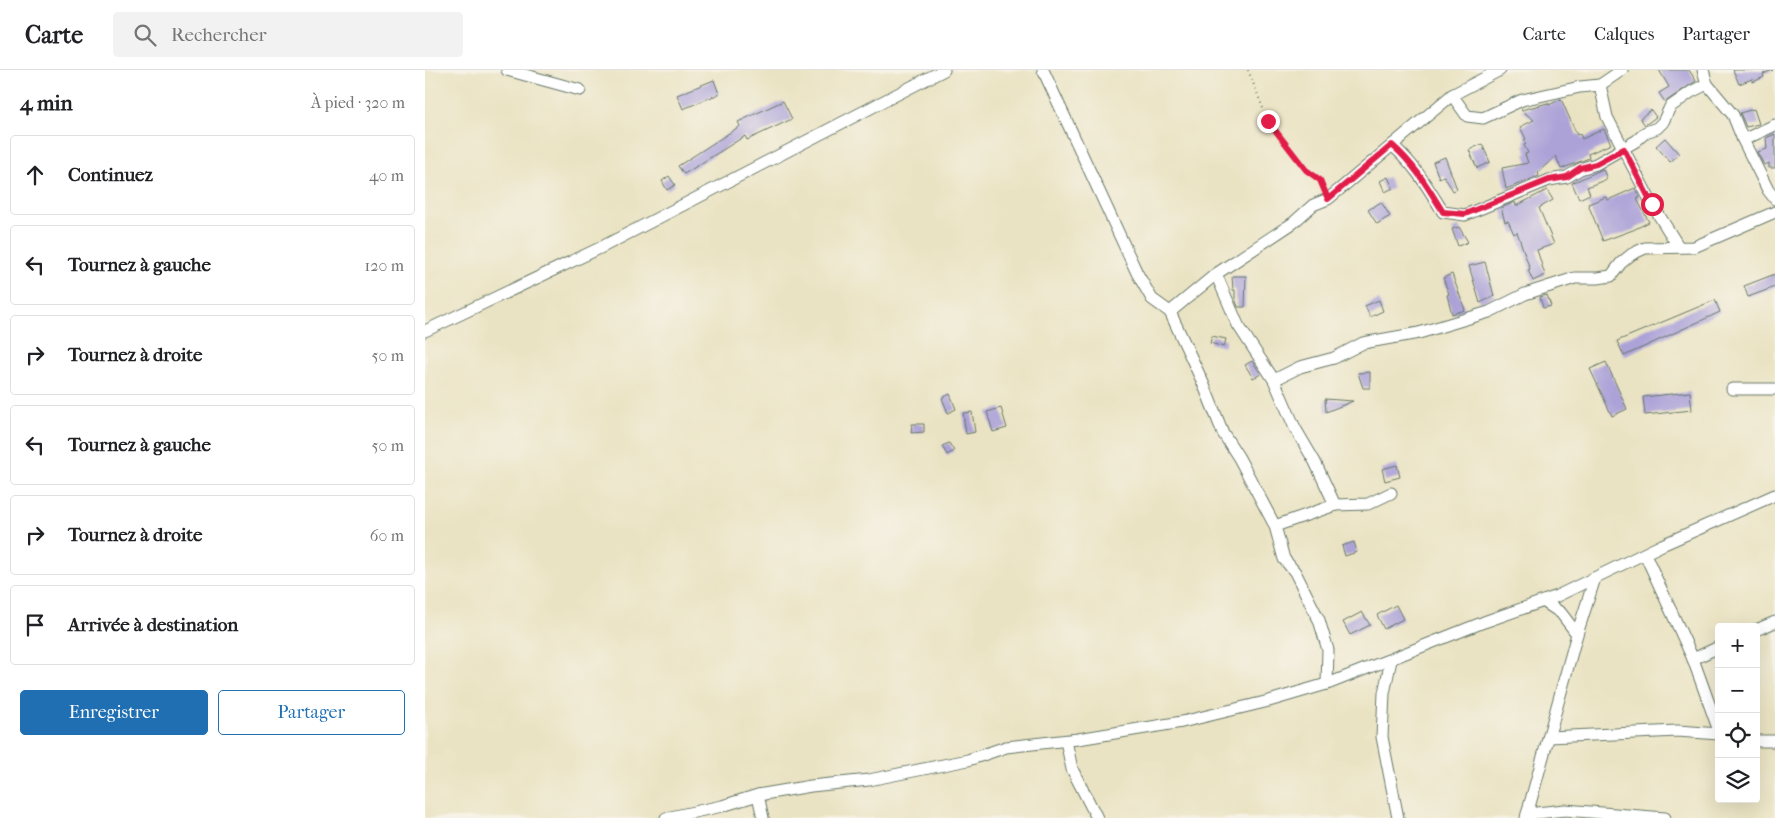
<!DOCTYPE html>
<html lang="fr">
<head>
<meta charset="utf-8">
<style>
	body { margin:0; font-family:"IM FELL French Canon",serif; background:#f2f2f2; color:#202124 }
	.controls { position:absolute; right:15px; bottom:15px; display:grid; overflow:hidden; border-radius:5px; box-shadow:0 5px 20px #0002 }
	.controls button { width:45px; height:45px; display:grid; place-items:center; padding:0; border:0; border-bottom:1px solid #e0e0e0; background:#fff; color:#202124; font:25px sans-serif }
	.stop { position:absolute; width:15px; height:15px; margin:-11px; border:4px solid #e11d48; border-radius:50%; background:#fff }
	.stop.end { background:#e11d48; border-color:#fff; box-shadow:0 1px 5px #0008 }
	.list { margin:0; padding:0; list-style:none }
	h2 { display:flex; justify-content:space-between; align-items:center; height:65px; margin:0; padding:0 20px; font-size:21px }
	h2 small { font-size:16px; font-weight:400; color:#757577 }
	.list li { display:grid; grid-template-columns:32px 1fr auto; gap:15px; align-items:center; box-sizing:border-box; height:80px; margin:0 10px 10px; padding:0 10px; border:1px solid #e0e0e0; border-radius:5px }
	.list b { display:block; font-size:19px; white-space:nowrap }
	.list em { font-size:16px; font-style:normal; color:#757577 }
	.actions { display:flex; gap:10px; padding:15px 20px }
	.actions a { flex:1; padding:11px 0; border:1px solid #1f6fb2; border-radius:5px; text-align:center; font-size:18px; color:#1f6fb2 }
	.actions .main { background:#1f6fb2; color:#fff }
	.icon { flex:none; width:28px; height:28px; fill:none; stroke:currentColor; stroke-width:2; stroke-linecap:round; stroke-linejoin:round }
	.map { position:relative; flex:none; width:1350px; height:748px; overflow:hidden }
	header { display:flex; align-items:center; gap:30px; box-sizing:border-box; height:70px; padding:0 25px; background:#fff; border-bottom:1px solid #e0e0e0 }
	header strong { font-size:24px }
	nav { display:flex; gap:28px; margin-inline-start:auto; font-size:18px }
	.search { width:350px; height:45px; background:#f2f2f2; display:flex; align-items:center; gap:12px; box-sizing:border-box; padding:0 18px; border-radius:5px; color:#757577; font-size:19px }
	main { display:flex }
	aside { flex:1; background:#fff }
	.map>svg:first-child { display:block }
</style>
</head>
<body>
<header>
<strong>Carte</strong>
<div class="search"><svg class="icon" aria-label="search" viewBox="0 0 24 24"><circle cx="10" cy="10" r="6"/><path d="M15 15l6 6"/></svg>Rechercher</div>
<nav><a>Carte</a><a>Calques</a><a>Partager</a></nav>
</header>
<main>
<aside>
<h2>4 min<small>À pied · 320 m</small></h2>
<ul class="list">
<li><svg class="icon" aria-label="ahead" viewBox="0 0 24 24"><path d="M12 20V5M6 11l6-6 6 6"/></svg><div><b>Continuez</b></div><em>40 m</em></li>
<li><svg class="icon" aria-label="left" viewBox="0 0 24 24"><path d="M17 20v-9H6M10 6l-5 5 5 5"/></svg><div><b>Tournez à gauche</b></div><em>120 m</em></li>
<li><svg class="icon" aria-label="right" viewBox="0 0 24 24"><path d="M7 20v-9h11M14 6l5 5-5 5"/></svg><div><b>Tournez à droite</b></div><em>50 m</em></li>
<li><svg class="icon" aria-label="left" viewBox="0 0 24 24"><path d="M17 20v-9H6M10 6l-5 5 5 5"/></svg><div><b>Tournez à gauche</b></div><em>50 m</em></li>
<li><svg class="icon" aria-label="right" viewBox="0 0 24 24"><path d="M7 20v-9h11M14 6l5 5-5 5"/></svg><div><b>Tournez à droite</b></div><em>60 m</em></li>
<li><svg class="icon" aria-label="arrive" viewBox="0 0 24 24"><path d="M6 21V4h12l-3 4 3 4H6"/></svg><div><b>Arrivée à destination</b></div></li>
</ul>
<div class="actions"><a class="main">Enregistrer</a><a>Partager</a></div>
</aside>
<div class="map">
<svg width="1350" height="748" viewBox="0 0 1350 748">
	<rect width="100%" height="100%" fill="#f7f3e8"/>
	<filter id="ink" filterUnits="userSpaceOnUse"><feTurbulence type="fractalNoise" baseFrequency=".02" numOctaves="2"/><feDisplacementMap in="SourceGraphic" scale="10" xChannelSelector="R" yChannelSelector="G"/><feConvolveMatrix kernelMatrix="1 2 1 2 8 2 1 2 1" color-interpolation-filters="sRGB"/></filter>
	<filter id="wash" filterUnits="userSpaceOnUse"><feTurbulence type="fractalNoise" baseFrequency=".0096" numOctaves="4" result="noise"/><feDisplacementMap in="SourceGraphic" scale="20" xChannelSelector="R" yChannelSelector="G"/><feGaussianBlur stdDeviation="1.12" result="paint"/><feColorMatrix in="noise" values="0 0 0 0 0 0 0 0 0 0 0 0 0 0 0 0 0 1.4 0 .05"/><feComposite in="paint" operator="in"/></filter>
	<g filter="url(#wash)">
		<rect width="100%" height="100%" fill="#eae3c3"/>
		<g id="blocks">
			<g fill="#aca2d8">
				<polygon points="1234,0 1264,0 1271,11 1240,32 1234,23 1244,17"/>
				<polygon points="1308,0 1348,0 1338,4 1339,7 1328,12 1327,9 1314,14"/>
				<polygon points="289,10 294,24 258,39 252,25"/>
				<polygon points="1136,29 1152,65 1155,64 1157,69 1179,59 1186,74 1163,84 1164,88 1136,99 1131,86 1113,102 1114,106 1081,119 1077,98 1103,93 1100,84 1103,83 1099,75 1101,74 1099,70 1101,69 1095,57 1109,50 1096,40 1123,33 1124,35"/>
				<polygon points="358,31 367,49 322,70 320,66 259,104 253,96 315,56 313,52"/>
				<polygon points="1329,39 1334,54 1321,57 1315,43"/>
				<polygon points="1226,40 1231,47 1220,55 1215,48"/>
				<polygon points="1350,64 1350,98 1344,98 1344,93 1339,95 1332,82 1342,79 1341,68"/>
				<polygon points="1240,68 1254,84 1245,92 1231,76"/>
				<polygon points="1057,74 1065,92 1052,98 1044,80"/>
				<polygon points="1020,87 1032,119 1028,121 1019,106 1014,108 1008,92"/>
				<polygon points="1178,99 1182,109 1162,117 1165,124 1154,129 1147,113"/>
				<polygon points="244,106 250,115 242,120 237,111"/>
				<polygon points="963,107 968,118 960,122 955,111"/>
				<polygon points="1210,118 1215,128 1212,129 1224,152 1208,160 1178,171 1163,134 1181,127 1183,130"/>
				<polygon points="1122,120 1128,130 1114,138 1129,174 1112,180 1120,205 1108,211 1103,200 1105,199 1092,162 1089,164 1083,151 1080,152 1076,138 1090,132 1091,136"/>
				<polygon points="956,132 965,146 952,154 943,140"/>
				<polygon points="1034,157 1043,172 1033,176 1027,159"/>
				<polygon points="1060,192 1069,226 1055,233 1044,196"/>
				<polygon points="1027,204 1040,240 1027,244 1022,225 1024,224 1018,208"/>
				<polygon points="1350,204 1350,217 1323,227 1319,216"/>
				<polygon points="807,206 821,206 820,237 813,237 810,228 810,220 808,220"/>
				<polygon points="1122,225 1126,236 1118,238 1115,227"/>
				<polygon points="954,230 958,241 945,247 940,236"/>
				<polygon points="1290,230 1295,242 1199,286 1192,271"/>
				<polygon points="787,266 801,269 799,277 785,273"/>
				<polygon points="827,291 836,304 828,308 820,295"/>
				<polygon points="1181,292 1202,339 1187,346 1165,299"/>
				<polygon points="945,302 945,318 938,318 933,303"/>
				<polygon points="1265,322 1267,340 1220,345 1218,327"/>
				<polygon points="525,324 531,339 523,343 517,328"/>
				<polygon points="900,329 928,331 901,342"/>
				<polygon points="576,338 582,358 568,362 562,342"/>
				<polygon points="547,342 550,362 541,364 538,343"/>
				<polygon points="487,354 499,354 499,362 486,363"/>
				<polygon points="524,373 529,381 522,385 517,376"/>
				<polygon points="972,395 975,407 960,411 957,399"/>
				<polygon points="929,472 932,482 920,486 917,476"/>
				<polygon points="971,535 978,549 959,559 952,545"/>
				<polygon points="937,542 945,555 925,565 918,552"/>
			</g>
		</g>
	</g>
	<g filter="url(#ink)">
		<use href="#blocks" fill-opacity="0" stroke="#676" stroke-width="1"/>
		<g fill="none" stroke-linecap="round" stroke-linejoin="round">
			<defs>
				<g id="minor">
					<polyline points="82,0 155,20"/>
					<polyline points="618,0 712,203 727,229 745,242 791,204 868,153 888,135 903,129 1027,25 1075,0"/>
					<polyline points="1278,0 1282,14 1308,45 1318,70 1343,120 1350,129"/>
					<polyline points="1175,15 1197,0"/>
					<polyline points="1027,25 1042,46 1058,48 1097,30 1155,17 1175,15 1182,47 1227,134 1253,176"/>
					<polyline points="1318,70 1350,55"/>
					<path d="M 967,75 C 990,95 1002,116 1018,142 L 1040,145 L 1124,110 L 1142,107 L 1155,99 L 1171,94 L 1211,71 L 1221,62 L 1232,58 L 1238,52 L 1245,37 L 1266,22 L 1282,14"/>
					<polyline points="791,204 813,255 849,310 870,358 890,392 910,435"/>
					<polyline points="745,242 778,313 798,363 814,388 850,456 859,489 870,502 894,550 903,580 902,614"/>
					<polyline points="0,261 175,178 519,0"/>
					<polyline points="849,310 875,297 909,288 938,273 994,263 1064,242 1100,224 1150,208 1173,208 1186,206 1196,193 1207,184 1220,178 1269,177 1350,142"/>
					<polyline points="1307,319 1350,319"/>
					<polyline points="850,456 910,435 943,434 966,423"/>
					<polyline points="1220,484 1268,589 1294,661"/>
					<polyline points="1118,531 1136,543 1152,564"/>
					<polyline points="1331,560 1350,552"/>
					<polyline points="1268,589 1294,577"/>
					<polyline points="966,590 959,623 957,667 973,748"/>
					<polyline points="1124,667 1253,661 1294,664"/>
					<polyline points="641,671 647,699 672,748"/>
					<polyline points="1331,671 1350,671"/>
					<polyline points="333,725 338,748"/>
					<polyline points="1102,744 1140,740 1240,748"/>
					<polyline points="241,748 297,736 333,725 386,716 444,710 543,690 581,677 653,669 757,652 844,631 905,613 1059,552 1130,527 1237,475 1350,425"/>
					<polyline points="1101,748 1152,564 1170,508"/>
				</g>
			</defs>
			<use href="#minor" stroke="#676" stroke-width="13"/>
			<polyline stroke="#676" stroke-width="2" stroke-dasharray="1 4" stroke-linecap="butt" points="823,0 843,51 881,99 895,111 898,118"/>
			<use href="#minor" stroke="#fff" stroke-width="11"/>
		</g>
	</g>
	<g fill="none" stroke-linecap="round" stroke-linejoin="round" filter="url(#ink)">
		<path stroke="#e11d48" stroke-width="6" d="M 843,51 L 881,100 L 895,110 L 903,129 L 967,75 C 990,95 1002,116 1018,142 L 1040,144 L 1124,110 L 1142,107 L 1155,98 L 1171,94 L 1199,79 L 1227,134"/>
	</g>
</svg>
<div class="controls">
<button>+</button>
<button>−</button>
<button><svg class="icon" aria-label="locate" viewBox="0 0 24 24"><circle cx="12" cy="12" r="6"/><path d="M12 2v4M12 18v4M2 12h4M18 12h4"/></svg></button>
<button><svg class="icon" aria-label="layers" viewBox="0 0 24 24"><path d="M12 4l9 5-9 5-9-5zM3 14l9 5 9-5"/></svg></button>
</div>
<div class="stop" style="left:1227px;top:134px"></div>
<div class="stop end" style="left:843px;top:51px"></div>
</div>
</main>
</body>
</html>
